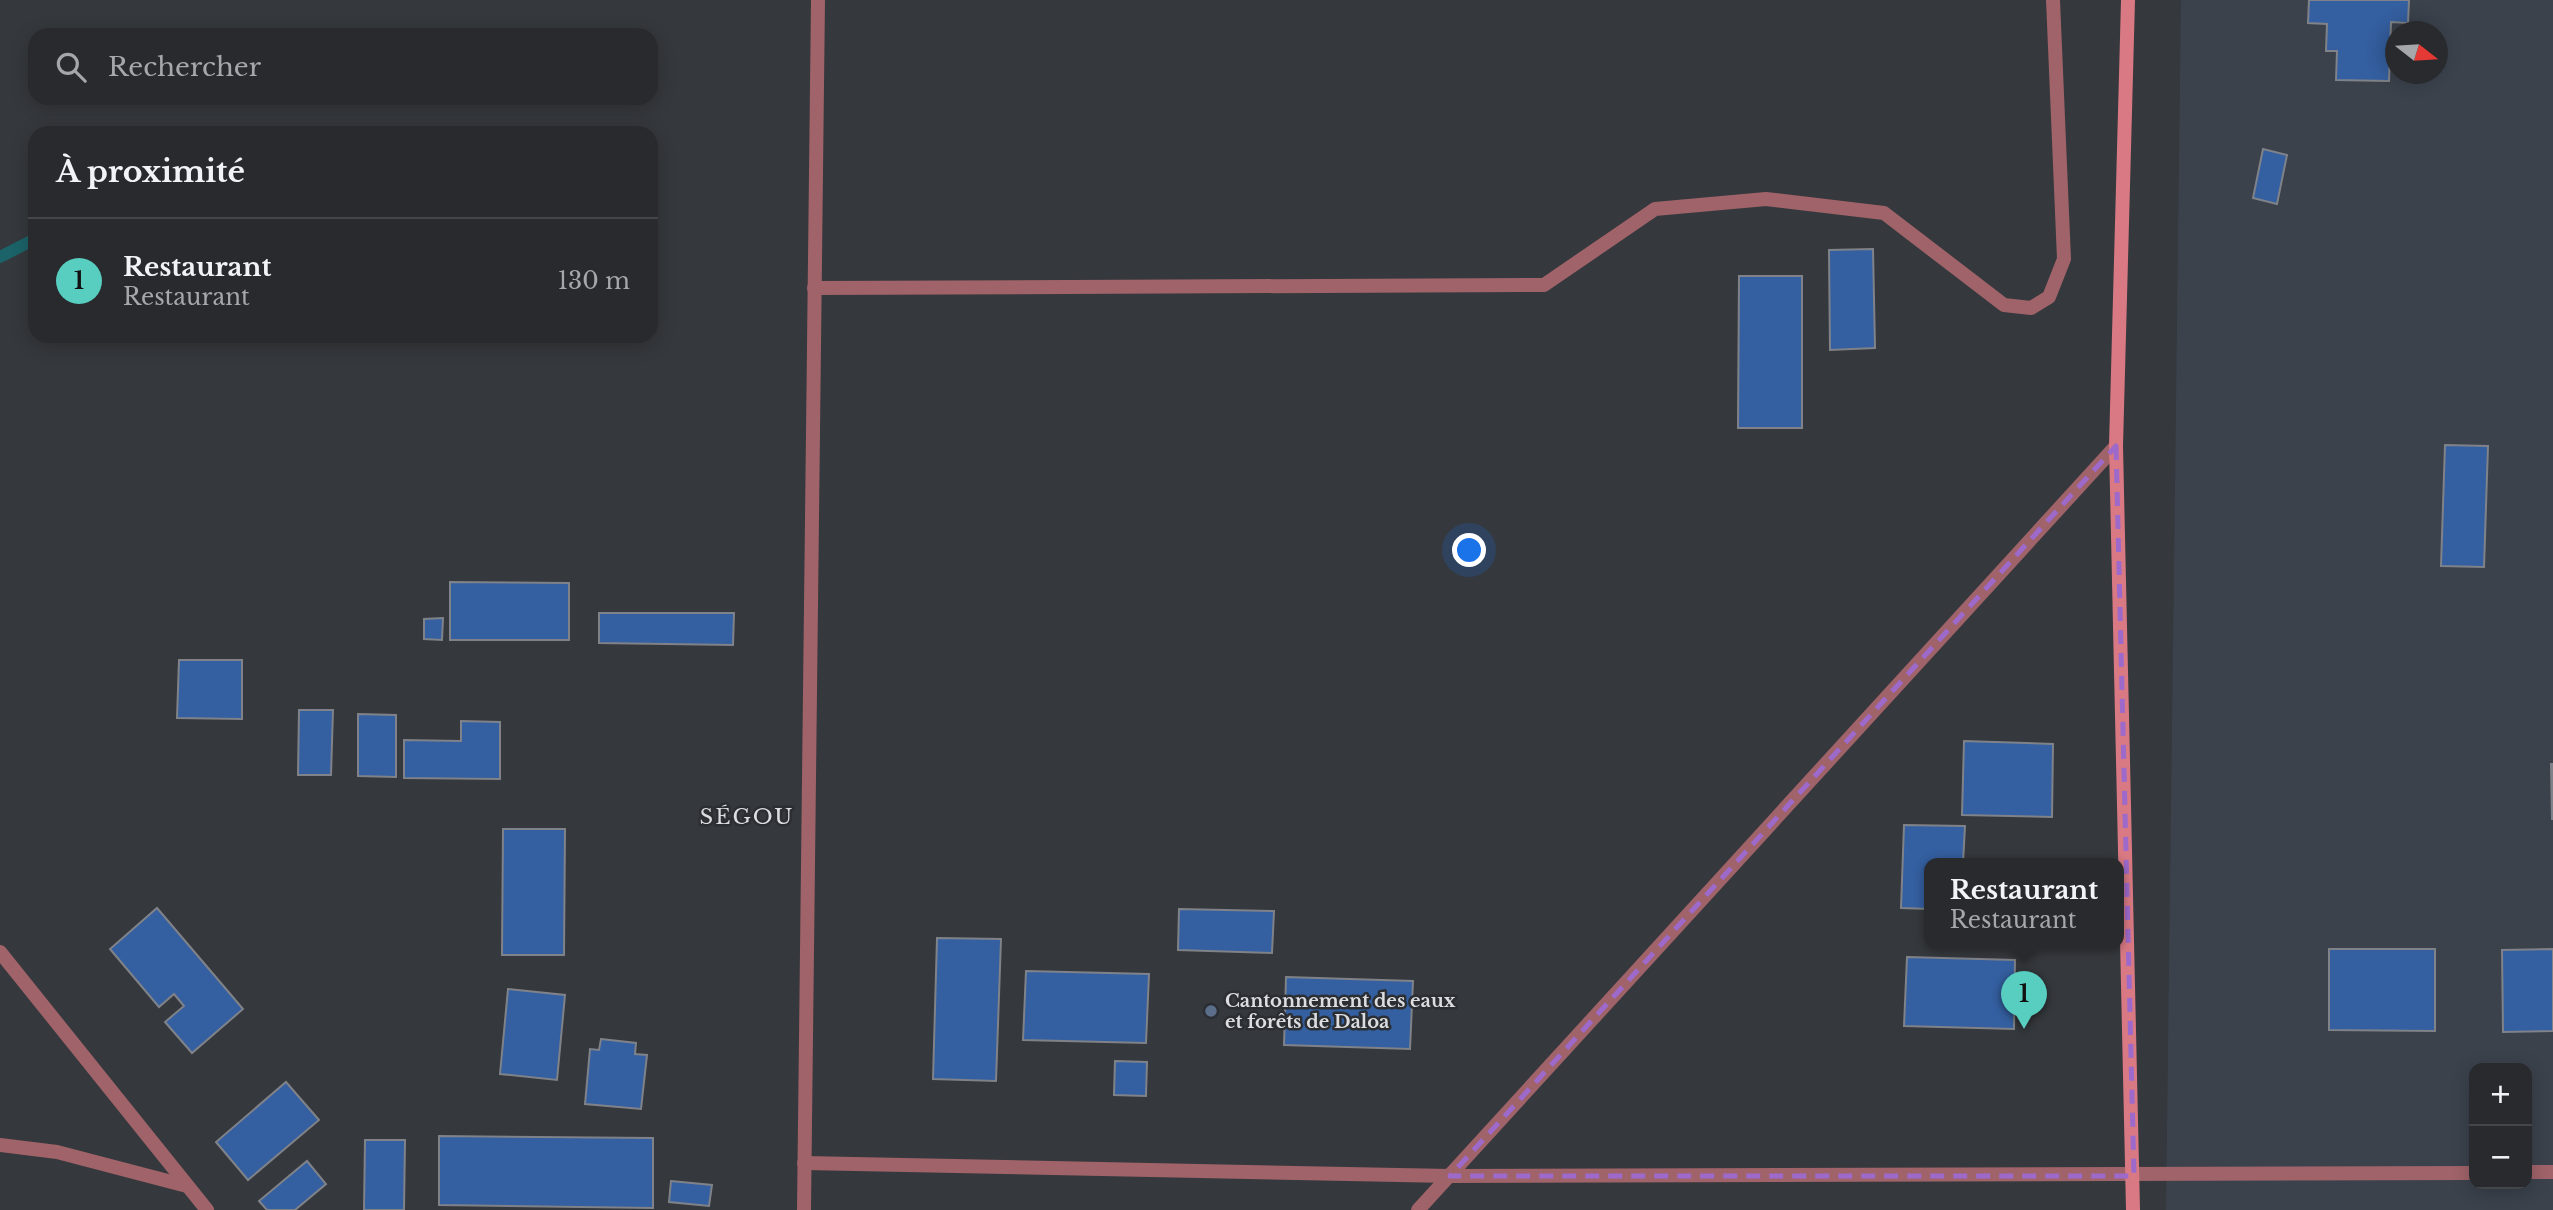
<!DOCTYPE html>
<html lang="fr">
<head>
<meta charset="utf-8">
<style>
	body { margin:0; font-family:"Libre Baskerville",serif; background:#343639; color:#f1f3f6 }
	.controls { position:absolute; right:21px; bottom:21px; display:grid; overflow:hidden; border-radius:14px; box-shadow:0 4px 18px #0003 }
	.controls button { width:63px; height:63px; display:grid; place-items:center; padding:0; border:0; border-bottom:2px solid #444649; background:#282a2d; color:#f1f3f6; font:35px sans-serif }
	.compass { position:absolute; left:2385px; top:21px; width:63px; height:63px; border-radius:50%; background:#282a2d; box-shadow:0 4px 18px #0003; rotate:107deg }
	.you { position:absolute; left:1470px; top:551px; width:24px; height:24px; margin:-18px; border:5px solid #fff; border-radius:50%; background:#1a73e8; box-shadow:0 0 0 10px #1a73e833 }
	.badge { display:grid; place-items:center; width:46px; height:46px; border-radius:50%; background:#58cec0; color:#111; font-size:23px; font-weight:700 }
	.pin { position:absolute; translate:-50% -58px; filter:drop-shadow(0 2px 4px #0008) }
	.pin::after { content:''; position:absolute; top:37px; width:24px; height:21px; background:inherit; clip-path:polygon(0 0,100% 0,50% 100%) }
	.popup { position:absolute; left:1924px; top:858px; width:200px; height:91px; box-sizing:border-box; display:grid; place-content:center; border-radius:14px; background:#282a2d; filter:drop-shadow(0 2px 5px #0005); font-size:23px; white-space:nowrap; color:#a5a7aa }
	.popup b { font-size:26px; color:#f1f3f6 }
	.popup::after { content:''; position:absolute; left:50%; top:100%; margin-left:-14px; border:14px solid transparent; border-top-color:#282a2d }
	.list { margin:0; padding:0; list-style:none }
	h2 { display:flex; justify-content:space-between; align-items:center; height:91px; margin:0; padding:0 28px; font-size:30px }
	h2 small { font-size:23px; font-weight:400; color:#a5a7aa }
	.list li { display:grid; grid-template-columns:46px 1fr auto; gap:21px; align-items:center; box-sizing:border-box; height:126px; padding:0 28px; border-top:2px solid #444649 }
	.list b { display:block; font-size:26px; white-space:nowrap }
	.list p { margin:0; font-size:23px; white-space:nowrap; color:#a5a7aa }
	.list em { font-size:23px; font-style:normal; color:#a5a7aa }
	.icon { flex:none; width:38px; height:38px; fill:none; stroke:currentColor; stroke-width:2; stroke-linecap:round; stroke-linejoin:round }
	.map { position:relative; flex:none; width:2553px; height:1210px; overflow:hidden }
	.search { position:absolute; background:#282a2d; box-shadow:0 4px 18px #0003; left:28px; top:28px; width:630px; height:77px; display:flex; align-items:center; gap:18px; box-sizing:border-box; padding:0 24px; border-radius:21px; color:#a5a7aa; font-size:26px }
	.panel { position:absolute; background:#282a2d; box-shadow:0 4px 18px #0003; left:28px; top:126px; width:630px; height:217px; border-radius:21px }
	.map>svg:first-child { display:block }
</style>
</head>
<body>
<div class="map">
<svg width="2553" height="1210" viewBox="0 0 2553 1210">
	<rect width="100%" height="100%" fill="#35383c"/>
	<path fill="#3b424c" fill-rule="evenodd" d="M 2181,0 L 2553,0 L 2553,1210 L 2166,1210 ZM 2396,32 L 2438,32 L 2438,74 L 2396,74 ZM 2474,1068 L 2527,1068 L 2527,1184 L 2474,1184 Z"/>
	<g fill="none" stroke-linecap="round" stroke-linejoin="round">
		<polyline stroke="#1b6369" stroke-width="12" points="0,257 35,239"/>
	</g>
	<g fill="#345fa0" stroke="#7f8288" stroke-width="2">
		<polygon points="2309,0 2409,0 2408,23 2391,22 2389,81 2336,80 2337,51 2326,51 2327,24 2308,23"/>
		<polygon points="2263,149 2287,155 2277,204 2253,198"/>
		<polygon points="1873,249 1875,348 1830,350 1829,250"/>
		<polygon points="1739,276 1802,276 1802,428 1738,428"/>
		<polygon points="2445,445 2488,446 2484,567 2441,566"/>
		<polygon points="450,582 569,583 569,640 450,640"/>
		<polygon points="599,613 734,613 733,645 599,643"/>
		<polygon points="443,618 442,640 424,639 424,619"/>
		<polygon points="179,660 242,660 242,719 177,718"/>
		<polygon points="299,710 333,710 331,775 298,775"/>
		<polygon points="358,714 396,715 396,777 358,776"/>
		<polygon points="461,721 500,722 500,779 404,778 404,740 461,741"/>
		<polygon points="1964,741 2053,744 2052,817 1962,815"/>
		<polygon points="2551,764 2553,764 2553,819 2552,819"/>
		<polygon points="1904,825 1965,826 1963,863 1930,863 1930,909 1901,908"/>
		<polygon points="503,829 565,829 564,955 502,955"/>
		<polygon points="157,908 243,1009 192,1053 165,1022 184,1006 174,994 159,1007 110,949"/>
		<polygon points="1179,909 1274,911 1272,953 1178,950"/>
		<polygon points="937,938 1001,939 996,1081 933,1079"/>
		<polygon points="2329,949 2435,949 2435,1031 2329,1030"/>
		<polygon points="2553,949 2553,1031 2503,1032 2502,950"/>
		<polygon points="1907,957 2015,960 2014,1029 1904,1026"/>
		<polygon points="1026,971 1149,974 1146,1043 1023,1040"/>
		<polygon points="1286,977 1413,981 1410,1049 1284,1045"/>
		<polygon points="508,989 565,995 557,1080 500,1074"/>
		<polygon points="601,1039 636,1043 635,1054 647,1055 641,1109 585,1104 590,1049 599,1050"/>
		<polygon points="1115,1061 1147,1062 1146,1096 1114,1095"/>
		<polygon points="286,1082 319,1120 248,1180 216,1142"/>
		<polygon points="439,1136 653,1138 653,1208 439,1205"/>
		<polygon points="365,1140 405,1140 404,1210 364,1210"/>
		<polygon points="307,1161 326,1184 295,1210 267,1210 259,1201"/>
		<polygon points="671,1181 712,1185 709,1206 669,1202"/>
	</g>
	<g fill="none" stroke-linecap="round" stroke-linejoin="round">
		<polyline stroke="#9f6369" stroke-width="14" points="814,288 1544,285 1655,209 1766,199 1884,213 2004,305 2031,308 2049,297 2064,259 2053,0"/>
		<g stroke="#9f6369" stroke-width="14">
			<polyline points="0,952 207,1210"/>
			<polyline points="0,1145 57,1152 187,1186"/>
			<polyline points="804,1163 1450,1176 2474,1173"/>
			<polyline points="2527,1172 2553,1172"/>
			<polyline points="804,1210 818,0"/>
			<polyline points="1418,1210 2116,446"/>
		</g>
		<polyline stroke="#d87983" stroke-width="14" points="2128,0 2116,446 2133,1210"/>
	</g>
	<path fill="none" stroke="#9d6acb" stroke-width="5" stroke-dasharray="14 9" stroke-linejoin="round" d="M 2116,446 L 2134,1176 L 1450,1176 Z"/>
	<circle fill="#5c6f8a" stroke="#2b2e32" stroke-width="2.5" cx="1211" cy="1011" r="7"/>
	<g text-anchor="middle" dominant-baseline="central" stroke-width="5" stroke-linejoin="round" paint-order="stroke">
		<g font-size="18" font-weight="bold" fill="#dbdde0" stroke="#2b2e32" text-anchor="start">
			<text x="1225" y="1001">Cantonnement des eaux<tspan x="1225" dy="21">et forêts de Daloa</tspan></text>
		</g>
		<g font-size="21" letter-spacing="2" fill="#dbdde0" stroke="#2b2e32">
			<text x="747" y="817">SÉGOU</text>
		</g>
	</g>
</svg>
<div class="controls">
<button>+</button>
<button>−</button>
</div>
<svg class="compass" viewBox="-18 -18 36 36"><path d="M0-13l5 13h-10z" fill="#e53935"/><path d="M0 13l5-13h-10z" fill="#a5a7aa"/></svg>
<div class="you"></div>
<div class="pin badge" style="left:2024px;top:1029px">1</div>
<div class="popup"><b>Restaurant</b>Restaurant</div>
<div class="search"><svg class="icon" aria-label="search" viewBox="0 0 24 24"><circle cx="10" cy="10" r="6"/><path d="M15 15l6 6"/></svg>Rechercher</div>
<section class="panel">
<h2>À proximité<small></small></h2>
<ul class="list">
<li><span class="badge">1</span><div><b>Restaurant</b><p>Restaurant</p></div><em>130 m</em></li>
</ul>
</section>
</div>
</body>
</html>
